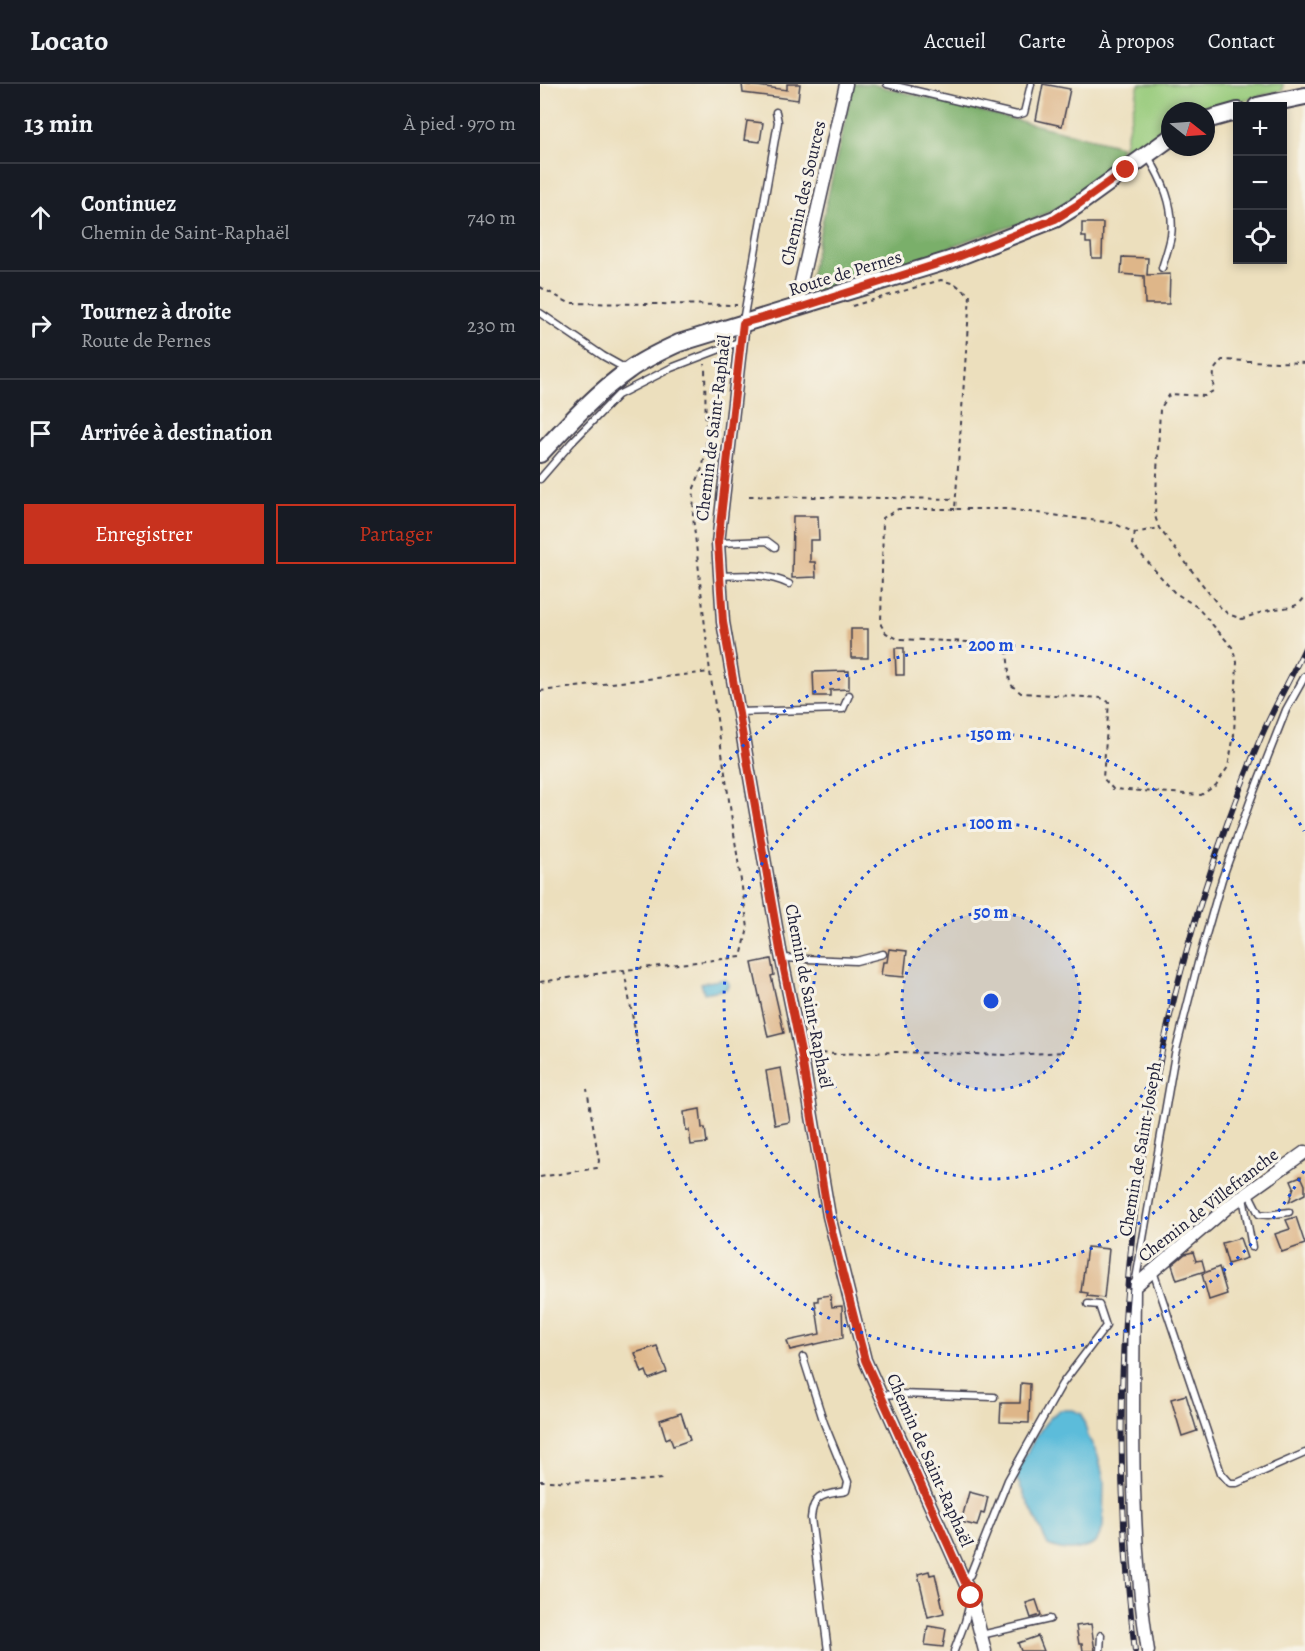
<!DOCTYPE html>
<html lang="fr">
<head>
<meta charset="utf-8">
<style>
	body { margin:0; font-family:Alegreya,serif; background:#20242c; color:#f1f3f6 }
	.controls { position:absolute; right:18px; top:18px; display:grid; overflow:hidden; border-radius:0px; box-shadow:0 3px 9px #0003 }
	.controls button { width:54px; height:54px; display:grid; place-items:center; padding:0; border:0; border-bottom:2px solid #363941; background:#171b24; color:#f1f3f6; font:30px sans-serif }
	.compass { position:absolute; left:621px; top:18px; width:54px; height:54px; border-radius:50%; background:#171b24; box-shadow:0 3px 9px #0003; rotate:107deg }
	.stop { position:absolute; width:18px; height:18px; margin:-14px; border:4px solid #c8321e; border-radius:50%; background:#fff }
	.stop.end { background:#c8321e; border-color:#fff; box-shadow:0 2px 6px #0008 }
	.list { margin:0; padding:0; list-style:none }
	h2 { display:flex; justify-content:space-between; align-items:center; height:78px; margin:0; padding:0 24px; font-size:26px }
	h2 small { font-size:20px; font-weight:400; color:#9ea1a6 }
	.list li { display:grid; grid-template-columns:39px 1fr auto; gap:18px; align-items:center; box-sizing:border-box; height:108px; padding:0 24px; border-top:2px solid #363941 }
	.list b { display:block; font-size:22px; white-space:nowrap }
	.list p { margin:0; font-size:20px; white-space:nowrap; color:#9ea1a6 }
	.list em { font-size:20px; font-style:normal; color:#9ea1a6 }
	.actions { display:flex; gap:12px; padding:18px 24px }
	.actions a { flex:1; padding:14px 0; border:2px solid #c8321e; border-radius:0px; text-align:center; font-size:21px; color:#c8321e }
	.actions .main { background:#c8321e; color:#fff }
	.icon { flex:none; width:33px; height:33px; fill:none; stroke:currentColor; stroke-width:2; stroke-linecap:round; stroke-linejoin:round }
	.map { position:relative; flex:none; width:765px; height:1567px; overflow:hidden }
	header { display:flex; align-items:center; gap:36px; box-sizing:border-box; height:84px; padding:0 30px; background:#171b24; border-bottom:2px solid #363941 }
	header strong { font-size:28px }
	nav { display:flex; gap:33px; margin-inline-start:auto; font-size:21px }
	main { display:flex }
	aside { flex:1; background:#171b24 }
	.map>svg:first-child { display:block }
</style>
</head>
<body>
<header>
<strong>Locato</strong>
<nav><a>Accueil</a><a>Carte</a><a>À propos</a><a>Contact</a></nav>
</header>
<main>
<aside>
<h2>13 min<small>À pied · 970 m</small></h2>
<ul class="list">
<li><svg class="icon" aria-label="ahead" viewBox="0 0 24 24"><path d="M12 20V5M6 11l6-6 6 6"/></svg><div><b>Continuez</b><p>Chemin de Saint-Raphaël</p></div><em>740 m</em></li>
<li><svg class="icon" aria-label="right" viewBox="0 0 24 24"><path d="M7 20v-9h11M14 6l5 5-5 5"/></svg><div><b>Tournez à droite</b><p>Route de Pernes</p></div><em>230 m</em></li>
<li><svg class="icon" aria-label="arrive" viewBox="0 0 24 24"><path d="M6 21V4h12l-3 4 3 4H6"/></svg><div><b>Arrivée à destination</b></div></li>
</ul>
<div class="actions"><a class="main">Enregistrer</a><a>Partager</a></div>
</aside>
<div class="map">
<svg width="765" height="1567" viewBox="0 0 765 1567">
	<rect width="100%" height="100%" fill="#f7f3e8"/>
	<filter id="ink" filterUnits="userSpaceOnUse"><feTurbulence type="fractalNoise" baseFrequency=".0167" numOctaves="2"/><feDisplacementMap in="SourceGraphic" scale="12" xChannelSelector="R" yChannelSelector="G"/><feConvolveMatrix kernelMatrix="1 2 1 2 8 2 1 2 1" color-interpolation-filters="sRGB"/></filter>
	<filter id="wash" filterUnits="userSpaceOnUse"><feTurbulence type="fractalNoise" baseFrequency=".008" numOctaves="4" result="noise"/><feDisplacementMap in="SourceGraphic" scale="24" xChannelSelector="R" yChannelSelector="G"/><feGaussianBlur stdDeviation="1.35" result="paint"/><feColorMatrix in="noise" values="0 0 0 0 0 0 0 0 0 0 0 0 0 0 0 0 0 1.4 0 .05"/><feComposite in="paint" operator="in"/></filter>
	<g filter="url(#wash)">
		<rect width="100%" height="100%" fill="#ecdfbd"/>
		<polygon fill="#98cb7b" stroke="#5d765b" stroke-width="1.5" points="599,0 743,0 743,6 666,27 630,27 630,41 597,68 583,66"/>
		<polygon fill="#7aaf6b" stroke="#4e6853" stroke-width="1.5" points="313,0 331,0 581,62 574,89 522,122 490,137 434,154 362,182 266,211"/>
		<g fill="#5cbcda" stroke="#3f6f8a" stroke-width="1.5">
			<polygon points="185,895 189,900 186,905 164,909 161,899"/>
			<path d="M 520,1326 L 533,1326 L 542,1330 L 548,1352 L 558,1372 L 564,1396 L 563,1443 L 556,1459 C 537,1467 527,1469 508,1461 L 475,1391 C 487,1371 499,1339 520,1326 Z"/>
		</g>
		<g id="blocks">
			<g fill="#deb689">
				<polygon points="202,0 247,6 247,0 260,0 258,16 203,9"/>
				<polygon points="503,0 530,5 522,42 496,36"/>
				<polygon points="207,37 223,39 220,58 204,56"/>
				<polygon points="542,139 563,139 562,174 552,174 551,159 546,159 546,153 542,153"/>
				<polygon points="582,173 608,174 607,191 630,190 629,220 605,220 604,192 581,190"/>
				<polygon points="253,432 278,432 279,456 270,456 270,478 275,478 276,493 252,494"/>
				<rect x="311" y="545" width="17" height="29"/>
				<polygon points="355,564 364,564 364,591 356,591"/>
				<polygon points="309,587 309,605 290,606 290,612 274,612 273,588"/>
				<polygon points="349,865 367,867 364,893 341,891 343,878 347,878"/>
				<polygon points="231,875 234,891 231,892 244,949 228,953 212,879"/>
				<polygon points="241,984 250,1038 235,1041 226,987"/>
				<polygon points="160,1025 162,1044 165,1044 167,1059 151,1061 149,1046 146,1047 144,1028"/>
				<polygon points="761,1092 765,1101 765,1110 749,1118 754,1103 751,1096"/>
				<polygon points="756,1133 765,1160 742,1168 735,1150 750,1145 746,1136"/>
				<polygon points="700,1154 707,1174 688,1180 682,1159"/>
				<polygon points="547,1163 569,1165 564,1214 547,1212 548,1209 541,1208"/>
				<polygon points="653,1168 656,1177 662,1176 665,1187 637,1196 632,1181 645,1170"/>
				<polygon points="679,1183 687,1210 669,1216 662,1190"/>
				<polygon points="290,1211 292,1223 302,1222 303,1254 250,1266 247,1257 280,1250 275,1217 278,1217 278,1213"/>
				<polygon points="117,1262 127,1288 109,1295 106,1287 102,1289 95,1269"/>
				<polygon points="481,1299 490,1300 489,1339 460,1338 461,1319 480,1319"/>
				<polygon points="646,1311 657,1347 642,1352 631,1315"/>
				<polygon points="141,1329 150,1356 133,1362 130,1353 126,1355 120,1336"/>
				<polygon points="429,1408 448,1413 444,1430 441,1429 437,1442 421,1438"/>
				<polygon points="389,1487 390,1491 395,1490 404,1529 388,1533 378,1490"/>
				<polygon points="496,1516 501,1531 491,1534 486,1519"/>
				<polygon points="551,1540 555,1567 543,1567 542,1560 539,1560 536,1542"/>
				<polygon points="388,1542 406,1545 403,1563 385,1561"/>
				<polygon points="498,1552 504,1567 481,1567 478,1559"/>
			</g>
		</g>
	</g>
	<g filter="url(#ink)">
		<use href="#blocks" fill-opacity="0" stroke="#403e4e" stroke-width="1.5"/>
		<g fill="none" stroke-linecap="round" stroke-linejoin="round">
			<defs>
				<g id="lane">
					<polyline points="347,0 477,31 484,29 491,0"/>
					<path d="M 607,71 C 622,95 635,122 631,152 C 629,163 625,174 622,184"/>
					<polyline points="0,229 63,272 88,286"/>
					<polyline points="203,237 238,38 236,28"/>
					<polyline points="0,395 32,358 78,311 131,284 201,257"/>
					<polyline points="178,459 227,457 235,463"/>
					<path d="M 180,492 C 203,491 227,489 249,500"/>
					<polyline points="199,628 303,625 309,611"/>
					<polyline points="242,874 316,877 343,870"/>
					<polyline points="708,1108 719,1130 728,1131 749,1128"/>
					<polyline points="703,1113 712,1163"/>
					<polyline points="613,1187 681,1389 690,1399 697,1399 765,1369"/>
					<polyline points="595,1201 635,970 658,879 682,795 711,715 746,626 765,592"/>
					<path d="M 263,1273 L 284,1339 L 308,1398 L 306,1407 C 285,1411 273,1409 271,1434 L 288,1567"/>
					<polyline points="341,1311 359,1310 454,1313"/>
					<polyline points="424,1496 430,1491 468,1396 522,1300 566,1242 559,1221 548,1220"/>
					<polyline points="441,1551 510,1535"/>
					<polyline points="414,1567 425,1538 430,1519"/>
					<polyline points="560,1567 561,1551"/>
				</g>
				<g id="street">
					<polyline points="255,225 306,0"/>
					<polyline points="203,239 178,459 183,538 240,866 261,968 289,1132 325,1276 431,1512 445,1567"/>
					<path d="M 608,1567 C 589,1446 593,1324 594,1203 L 689,1122 L 765,1068"/>
				</g>
				<g id="secondary">
					<polyline points="717,22 765,12"/>
					<polyline points="666,36 698,27"/>
					<path d="M 0,370 C 28,340 56,309 89,286 C 104,275 122,267 139,259 L 410,176 L 515,135 L 536,122 L 630,54"/>
				</g>
			</defs>
			<use href="#lane" stroke="#403e4e" stroke-width="9"/>
			<use href="#street" stroke="#403e4e" stroke-width="15"/>
			<use href="#secondary" stroke="#403e4e" stroke-width="20"/>
			<g stroke="#403e4e" stroke-width="2" stroke-dasharray="4.5 4.5" stroke-linecap="butt">
				<polyline points="0,203 29,219 197,221"/>
				<polyline points="312,222 401,196 415,200 430,211 415,425 467,425 573,439 595,449 619,444"/>
				<path d="M 765,279 L 682,276 L 674,286 L 673,307 L 665,312 L 630,310 L 620,325 L 615,432 L 619,444 L 679,522 L 688,530 L 702,535 C 711,532 720,528 730,526 C 743,523 758,526 765,512"/>
				<polyline points="209,412 416,415"/>
				<polyline points="415,425 358,425 343,434 341,541 346,549 358,555 454,559 467,566 470,600 481,609 561,614 569,618 563,694 573,705 661,711 676,701 688,683 694,651 697,578 692,563 657,523 634,508 592,460 595,449"/>
				<polyline points="0,607 170,588"/>
				<polyline points="84,886 102,985"/>
				<polyline points="0,898 84,886 201,873 208,844 170,588 153,433 154,404 163,382 166,362 165,280"/>
				<polyline points="273,969 298,970 355,968 469,971 525,968"/>
				<polyline points="0,1093 57,1084 59,1077 47,1005"/>
				<polyline points="0,1397 81,1398 123,1395"/>
			</g>
			<use href="#lane" stroke="#fff" stroke-width="6"/>
			<use href="#street" stroke="#fff" stroke-width="12"/>
			<use href="#secondary" stroke="#fff" stroke-width="16"/>
			<defs>
				<path id="rail" d="M 595,1567 C 557,1259 600,939 721,653 C 734,623 751,594 765,564"/>
			</defs>
			<use href="#rail" stroke="#22223b" stroke-width="6"/>
			<use href="#rail" stroke="#f7f3e8" stroke-width="4" stroke-dasharray="11" stroke-linecap="butt"/>
		</g>
	</g>
	<g fill="none" stroke-linecap="round" stroke-linejoin="round" filter="url(#ink)">
		<polyline stroke="#c8321e" stroke-width="8" points="431,1512 325,1276 288,1132 261,968 240,866 183,538 180,492 178,459 203,239 262,223 410,176 515,135 536,122 586,86"/>
	</g>
	<circle cx="451" cy="917" r="89" fill="#1d4ed8" fill-opacity=".12"/>
	<g fill="none" stroke="#1d4ed8" stroke-width="3" stroke-dasharray="3 6">
		<circle cx="451" cy="917" r="89"/>
		<circle cx="451" cy="917" r="178"/>
		<circle cx="451" cy="917" r="267"/>
		<path d="M764 1087A356 356 0 1 1 764 747"/>
	</g>
	<g text-anchor="middle" dominant-baseline="central" stroke-width="6" stroke-linejoin="round" paint-order="stroke">
		<g font-size="18" fill="#22223b" stroke="#f7f3e8">
			<text transform="translate(263 109) rotate(-77)">Chemin des Sources</text>
			<text transform="translate(305 189) rotate(-17)">Route de Pernes</text>
			<text transform="translate(173 344) rotate(-83)">Chemin de Saint-Raphaël</text>
			<text transform="translate(269 912) rotate(79)">Chemin de Saint-Raphaël</text>
			<text transform="translate(600 1065) rotate(-80)">Chemin de Saint-Joseph</text>
			<text transform="translate(668 1121) rotate(-38)">Chemin de Villefranche</text>
			<text transform="translate(390 1376) rotate(66)">Chemin de Saint-Raphaël</text>
		</g>
	</g>
	<circle cx="451" cy="917" r="9" fill="#1d4ed8" stroke="#f7f3e8" stroke-width="3"/>
	<g font-size="18" text-anchor="middle" font-weight="bold" fill="#1d4ed8" stroke="#f7f3e8" stroke-width="6" stroke-linejoin="round" paint-order="stroke">
		<text x="451" y="567">200 m</text>
		<text x="451" y="656">150 m</text>
		<text x="451" y="745">100 m</text>
		<text x="451" y="834">50 m</text>
	</g>
</svg>
<div class="controls">
<button>+</button>
<button>−</button>
<button><svg class="icon" aria-label="locate" viewBox="0 0 24 24"><circle cx="12" cy="12" r="6"/><path d="M12 2v4M12 18v4M2 12h4M18 12h4"/></svg></button>
</div>
<svg class="compass" viewBox="-18 -18 36 36"><path d="M0-13l5 13h-10z" fill="#e53935"/><path d="M0 13l5-13h-10z" fill="#9ea1a6"/></svg>
<div class="stop" style="left:431px;top:1512px"></div>
<div class="stop end" style="left:586px;top:86px"></div>
</div>
</main>
</body>
</html>
